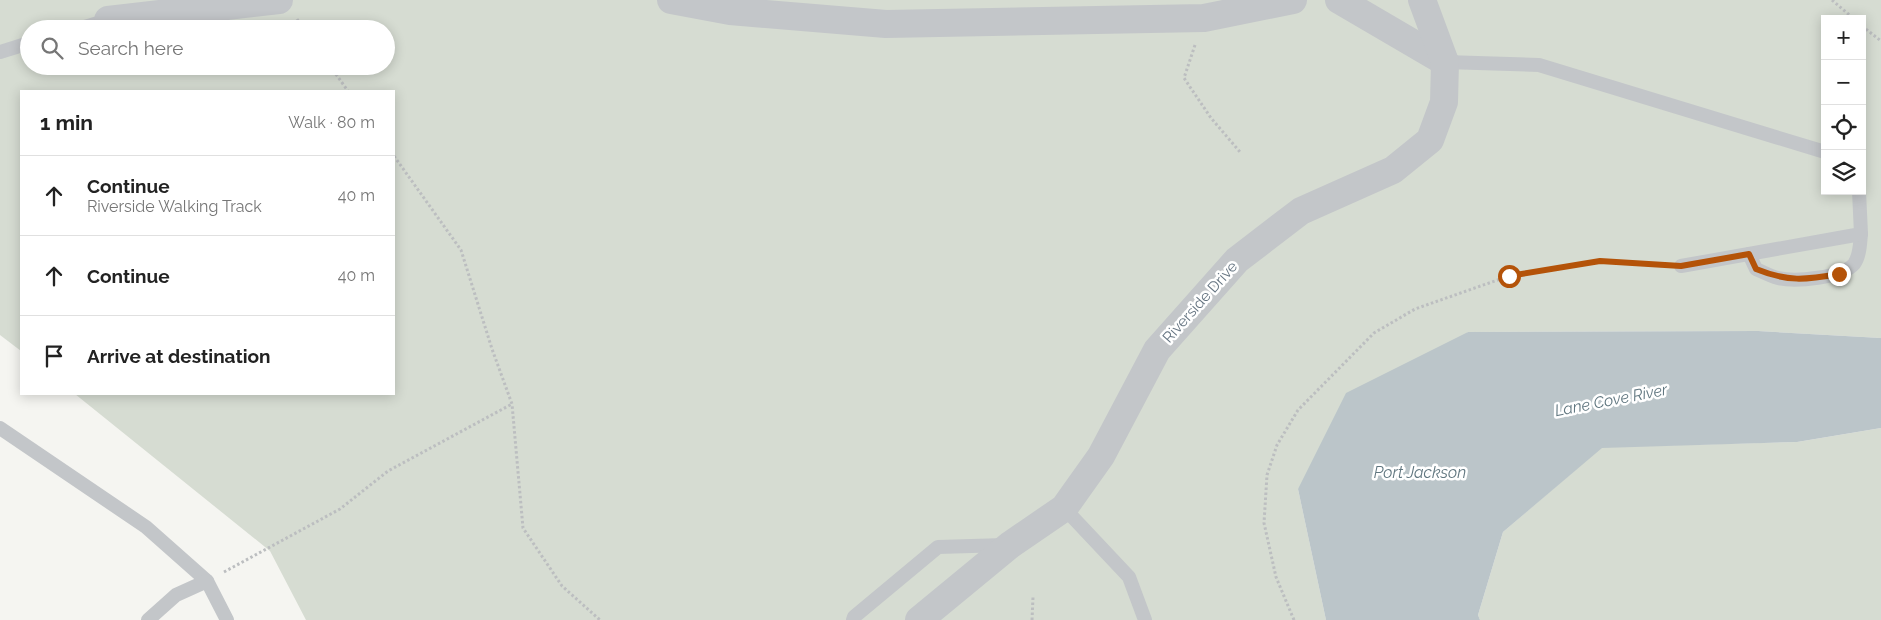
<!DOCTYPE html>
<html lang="en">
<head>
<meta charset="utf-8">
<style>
	body { margin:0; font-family:Raleway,sans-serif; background:#f2f2f2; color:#222 }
	.controls { position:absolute; right:15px; top:15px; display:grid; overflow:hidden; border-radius:0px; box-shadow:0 2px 12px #0003 }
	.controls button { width:45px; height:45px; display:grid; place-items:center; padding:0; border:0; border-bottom:1px solid #e0e0e0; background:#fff; color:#222; font:25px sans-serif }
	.stop { position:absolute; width:15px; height:15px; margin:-11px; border:4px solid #b45309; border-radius:50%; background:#fff }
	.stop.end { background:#b45309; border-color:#fff; box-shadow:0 1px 5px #0008 }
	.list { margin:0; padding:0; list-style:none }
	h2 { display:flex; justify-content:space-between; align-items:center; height:65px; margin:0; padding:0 20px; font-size:21px }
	h2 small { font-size:16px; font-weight:400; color:#767676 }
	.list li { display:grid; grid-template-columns:32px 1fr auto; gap:15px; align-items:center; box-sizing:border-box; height:80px; padding:0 20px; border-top:1px solid #e0e0e0 }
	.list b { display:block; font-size:19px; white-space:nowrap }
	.list p { margin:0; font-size:16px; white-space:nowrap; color:#767676 }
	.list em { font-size:16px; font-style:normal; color:#767676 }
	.icon { flex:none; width:28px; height:28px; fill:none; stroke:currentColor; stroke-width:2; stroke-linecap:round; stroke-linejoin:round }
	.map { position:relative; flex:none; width:1881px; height:620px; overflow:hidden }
	.search { position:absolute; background:#fff; box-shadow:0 2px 12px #0003; left:20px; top:20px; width:375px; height:55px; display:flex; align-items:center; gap:12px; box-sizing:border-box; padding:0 18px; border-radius:28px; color:#767676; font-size:19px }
	.panel { position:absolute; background:#fff; box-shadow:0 2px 12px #0003; left:20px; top:90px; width:375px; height:305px; border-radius:0px }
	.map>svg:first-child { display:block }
</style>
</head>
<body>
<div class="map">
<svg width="1881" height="620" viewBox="0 0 1881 620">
	<rect width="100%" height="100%" fill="#f5f5f1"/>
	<g fill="#d6dcd2" fill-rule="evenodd">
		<path d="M 0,0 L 1881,0 L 1881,338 L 1758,331 L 1468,332 L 1298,489 L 1326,620 L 306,620 L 270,551 L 75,394 L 394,394 L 394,91 L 21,91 L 21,351 L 0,335 ZM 1825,19 L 1862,19 L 1862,191 L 1825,191 ZM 29,29 L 386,29 L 386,66 L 29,66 Z"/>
		<polygon points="1881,428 1881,620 1480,620 1478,615 1503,532 1602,447 1797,442"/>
	</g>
	<polygon fill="#bbc5c9" points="1758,331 1881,338 1881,428 1797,442 1602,448 1503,532 1478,615 1480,620 1326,620 1298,489 1346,393 1468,332"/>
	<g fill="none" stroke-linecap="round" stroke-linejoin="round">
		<g stroke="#bcbec0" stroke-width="3" stroke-dasharray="2.5 2.5" stroke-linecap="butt">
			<polyline points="1832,0 1854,19"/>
			<polyline points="297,19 304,29"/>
			<polyline points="1862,26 1881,41"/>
			<polyline points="1195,45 1184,78 1211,118 1240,152"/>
			<polyline points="330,66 348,91"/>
			<polyline points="394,156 461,250 492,349 512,404 523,528 562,586 600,620"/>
			<polyline points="224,572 340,509 388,471 512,404"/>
			<polyline points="1032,620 1033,597"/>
			<polyline points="1294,620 1276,577 1264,523 1267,475 1277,445 1298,410 1374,333 1415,309 1509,276 1600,261 1662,266"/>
		</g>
		<g stroke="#c3c6c9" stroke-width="14">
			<polyline points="78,29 108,20"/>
			<polyline points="0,52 29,43"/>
			<polyline points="1445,62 1539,65 1825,152"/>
			<path d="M 1749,254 L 1756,269 C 1763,272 1770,276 1778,278 C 1795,282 1842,278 1854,264 C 1860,256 1860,243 1861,234"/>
			<polyline points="1681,266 1861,234 1859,191"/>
			<polyline points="0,428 146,527 207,581"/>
			<polyline points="1064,508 1129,577 1145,620"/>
			<polyline points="148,620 176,595 207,581 227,620"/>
			<polyline points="853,620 854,617 938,547 1005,545"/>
		</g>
		<g stroke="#c3c6c9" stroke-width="28">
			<polyline points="671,0 730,11 886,24 1204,18 1293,0"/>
			<polyline points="1339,0 1445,62"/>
			<polyline points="108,20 279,0"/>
			<polyline points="919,620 1010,545 1064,508 1101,456 1157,350 1237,260 1301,211 1393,170 1430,140 1444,102 1445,62 1422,0"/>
		</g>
	</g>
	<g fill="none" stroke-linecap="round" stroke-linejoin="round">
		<path stroke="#b45309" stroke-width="6" d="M 1509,276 L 1600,261 L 1681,266 L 1749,254 L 1756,269 C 1788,282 1805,280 1839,274"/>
	</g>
	<g text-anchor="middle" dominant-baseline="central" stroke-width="5" stroke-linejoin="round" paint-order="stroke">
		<g font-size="15" fill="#657481" stroke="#fff">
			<text transform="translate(1200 302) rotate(-48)">Riverside Drive</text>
		</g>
		<g font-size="16" font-style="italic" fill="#60767f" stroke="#fff">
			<text transform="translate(1611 400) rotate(-11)">Lane Cove River</text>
			<text x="1420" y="472">Port Jackson</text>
		</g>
	</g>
</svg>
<div class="controls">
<button>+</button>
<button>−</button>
<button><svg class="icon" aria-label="locate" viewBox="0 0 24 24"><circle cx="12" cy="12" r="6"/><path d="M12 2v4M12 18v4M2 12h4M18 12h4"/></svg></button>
<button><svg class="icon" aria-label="layers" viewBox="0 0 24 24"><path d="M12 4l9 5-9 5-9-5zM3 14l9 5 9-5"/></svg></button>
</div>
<div class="stop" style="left:1509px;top:276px"></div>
<div class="stop end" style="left:1839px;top:274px"></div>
<div class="search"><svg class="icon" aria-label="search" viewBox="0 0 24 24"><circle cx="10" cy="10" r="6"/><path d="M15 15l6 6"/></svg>Search here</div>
<section class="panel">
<h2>1 min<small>Walk · 80 m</small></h2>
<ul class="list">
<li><svg class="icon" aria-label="ahead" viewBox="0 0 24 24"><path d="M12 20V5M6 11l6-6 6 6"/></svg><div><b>Continue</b><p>Riverside Walking Track</p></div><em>40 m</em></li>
<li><svg class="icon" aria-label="ahead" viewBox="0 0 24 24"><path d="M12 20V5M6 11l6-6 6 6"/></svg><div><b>Continue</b></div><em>40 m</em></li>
<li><svg class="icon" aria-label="arrive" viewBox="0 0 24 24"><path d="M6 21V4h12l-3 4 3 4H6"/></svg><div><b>Arrive at destination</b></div></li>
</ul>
</section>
</div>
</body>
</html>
